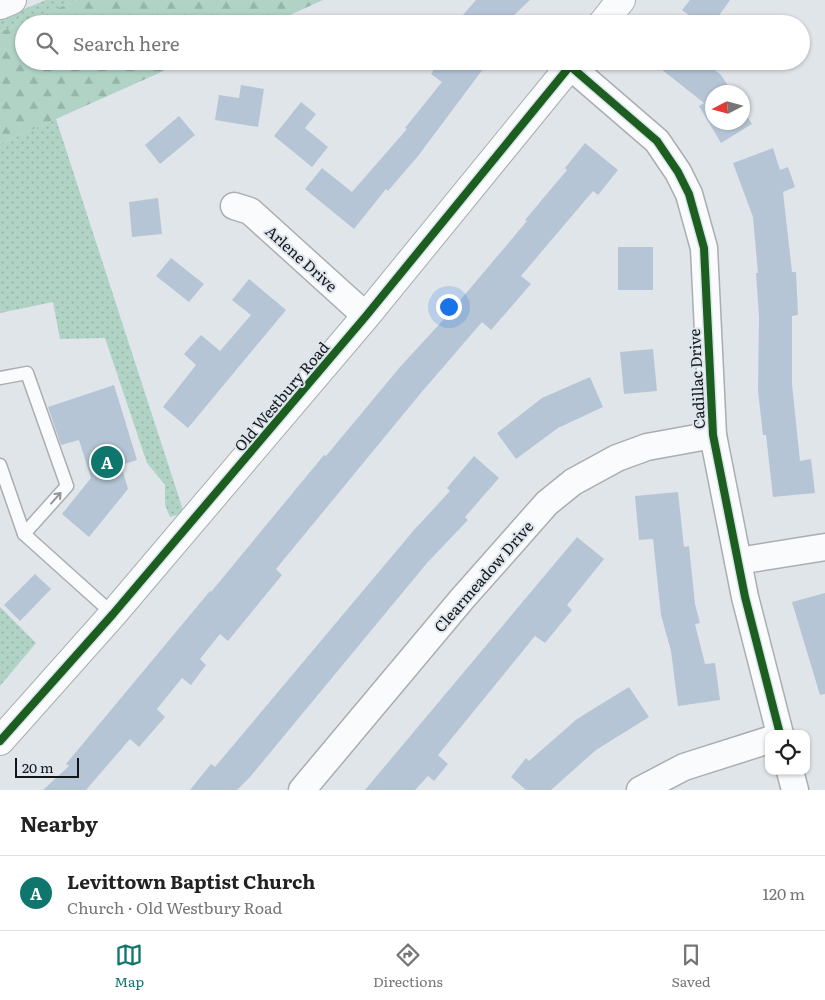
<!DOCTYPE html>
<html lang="en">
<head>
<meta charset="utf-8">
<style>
	body { margin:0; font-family:Literata,serif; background:#f2f2f2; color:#222 }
	.controls { position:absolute; right:15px; bottom:15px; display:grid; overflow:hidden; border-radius:10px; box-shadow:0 1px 4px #0004 }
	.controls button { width:45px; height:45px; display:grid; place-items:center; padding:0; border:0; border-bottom:1px solid #e0e0e0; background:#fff; color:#222; font:25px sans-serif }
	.compass { position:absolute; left:705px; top:85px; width:45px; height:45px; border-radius:50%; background:#fff; box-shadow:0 1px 4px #0004; rotate:264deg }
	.scale { position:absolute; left:15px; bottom:12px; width:64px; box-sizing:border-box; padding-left:5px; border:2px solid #131518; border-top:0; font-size:14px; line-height:18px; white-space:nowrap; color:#131518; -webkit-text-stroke:4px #dde5ed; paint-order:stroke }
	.you { position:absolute; left:448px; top:306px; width:18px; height:18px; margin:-12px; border:4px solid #fff; border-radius:50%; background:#1a73e8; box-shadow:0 0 0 8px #1a73e833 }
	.badge { display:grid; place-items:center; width:32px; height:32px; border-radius:50%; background:#0f766e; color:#fff; font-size:16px; font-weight:700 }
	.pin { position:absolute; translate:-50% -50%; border:2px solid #fff; box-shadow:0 1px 5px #0006 }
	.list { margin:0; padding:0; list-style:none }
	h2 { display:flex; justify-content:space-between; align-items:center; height:65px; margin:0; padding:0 20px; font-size:21px }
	h2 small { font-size:16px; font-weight:400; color:#767676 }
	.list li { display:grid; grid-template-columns:32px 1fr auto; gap:15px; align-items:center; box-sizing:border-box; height:75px; padding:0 20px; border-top:1px solid #e0e0e0 }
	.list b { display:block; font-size:19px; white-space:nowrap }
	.list p { margin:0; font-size:16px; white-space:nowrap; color:#767676 }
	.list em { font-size:16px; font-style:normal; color:#767676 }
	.icon { flex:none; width:28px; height:28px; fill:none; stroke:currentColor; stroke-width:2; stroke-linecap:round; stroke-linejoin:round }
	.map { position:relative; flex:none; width:825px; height:790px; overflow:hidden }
	.search { position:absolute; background:#fff; box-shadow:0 1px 4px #0004; left:15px; right:15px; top:15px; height:55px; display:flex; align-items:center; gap:12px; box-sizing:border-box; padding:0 18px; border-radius:28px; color:#767676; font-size:19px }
	.sheet { height:140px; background:#fff }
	nav { display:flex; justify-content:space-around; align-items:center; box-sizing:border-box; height:70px; border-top:1px solid #e0e0e0; background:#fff; font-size:14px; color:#767676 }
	nav a { display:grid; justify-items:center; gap:2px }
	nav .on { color:#0f766e }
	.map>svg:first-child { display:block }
</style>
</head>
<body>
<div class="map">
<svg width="825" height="790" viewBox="0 0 825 790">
	<defs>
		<pattern id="grass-dots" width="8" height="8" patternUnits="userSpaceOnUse" patternTransform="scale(1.25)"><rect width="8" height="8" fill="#b0d3c6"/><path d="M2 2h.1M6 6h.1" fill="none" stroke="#96b4a9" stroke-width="1.8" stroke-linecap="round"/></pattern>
		<pattern id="forest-firs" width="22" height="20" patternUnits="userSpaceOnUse" patternTransform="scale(1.25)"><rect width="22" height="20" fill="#b0d3c6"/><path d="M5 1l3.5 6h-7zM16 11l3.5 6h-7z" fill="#96b4a9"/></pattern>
	</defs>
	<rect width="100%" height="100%" fill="#e0e5ea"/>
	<g fill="url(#grass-dots)">
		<polygon points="46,0 78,0 0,32 0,19"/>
		<polygon points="56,119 184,513 170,517 165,505 165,485 147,463 105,338 60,339 53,302 0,313 0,144"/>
		<polygon points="0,607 36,643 0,686"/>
	</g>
	<polygon fill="url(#forest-firs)" points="78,0 323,0 270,24 24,24 24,61 186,61 0,144 0,32"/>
	<g fill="#b5c5d5">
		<polygon points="476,0 530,0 505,24 455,24"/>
		<polygon points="690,0 730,0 713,24 701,24 682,10"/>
		<polygon points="440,61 489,61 418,156 388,191 386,189 354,229 305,189 322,168 352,192 407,129 405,128 442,82 431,74"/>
		<polygon points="651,61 704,61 721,75 732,92 712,92 712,122 742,122 742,109 752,124 721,143 699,106 704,103"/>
		<polygon points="241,85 264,89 258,127 215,120 219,95 239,98"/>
		<polygon points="301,102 316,114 305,128 328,147 312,167 274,136"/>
		<polygon points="179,116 195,135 160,164 145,145"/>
		<polygon points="585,143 618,170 598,195 593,191 521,276 531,284 491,330 482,322 420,394 276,569 282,575 228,641 220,634 200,659 206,665 191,685 182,678 157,709 165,717 139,747 130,739 86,790 43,790 69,766 66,764 210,591 211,592 324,455 326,456 400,367 446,317 527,221 525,220 567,170 565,168"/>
		<polygon points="773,148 780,170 788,167 795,187 783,192 792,272 796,272 798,315 792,316 792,384 800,461 811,459 815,493 773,497 766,435 763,435 758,391 759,317 756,273 758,273 753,217 733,163"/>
		<polygon points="158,198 162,234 132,237 129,202"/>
		<rect x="618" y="247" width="35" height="43"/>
		<polygon points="171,258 204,284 189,302 156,276"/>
		<polygon points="249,279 286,310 188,428 163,407 196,365 184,354 201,335 220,351 251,315 232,300"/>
		<polygon points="653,349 657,391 624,394 620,352"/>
		<polygon points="590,377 603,407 558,428 516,459 497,433 542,398"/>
		<polygon points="114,385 137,460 121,465 128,489 89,537 62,514 91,478 79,440 61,445 48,407"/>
		<polygon points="474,456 499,478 465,517 468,520 427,563 250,777 237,790 190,790 211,764 215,767 414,530 450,491 447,488"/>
		<polygon points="678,492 684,547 689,546 695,604 700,623 695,624 705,664 715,663 720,700 678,706 671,651 661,615 653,539 639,540 635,496"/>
		<polygon points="577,537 604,559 567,605 572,610 545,643 535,636 438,755 448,764 434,781 428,776 415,790 365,790"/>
		<polygon points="35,574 51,589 20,621 4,605"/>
		<polygon points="825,593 825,694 820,695 792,602"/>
		<polygon points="629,687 649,717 596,750 551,790 526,790 511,777 526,758 529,761 577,719"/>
	</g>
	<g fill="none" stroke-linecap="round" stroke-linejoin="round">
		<defs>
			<g id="service">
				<polyline points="0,378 27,373 67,486 24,534"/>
				<polyline points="0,465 24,534 113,614"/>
			</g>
			<g id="minor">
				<polyline points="570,66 657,141 678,172 689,194 704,248 713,435 745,597 780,734"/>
				<polyline points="234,206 250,211 366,316"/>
				<polyline points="738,561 825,547"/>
				<polyline points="790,771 795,790"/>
				<polyline points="302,790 462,599 547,503 573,482 617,458 647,447 713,435"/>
				<polyline points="640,790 684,767 769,740"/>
			</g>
			<g id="tertiary">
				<polyline points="602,24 621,0"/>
				<polyline points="0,741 113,614 366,316 574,61"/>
			</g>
			<polyline id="motorway" points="0,5 12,0"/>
		</defs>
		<use href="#service" stroke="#aaadb1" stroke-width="15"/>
		<use href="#minor" stroke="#aaadb1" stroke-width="29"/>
		<use href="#tertiary" stroke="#aaadb1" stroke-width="30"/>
		<use href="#motorway" stroke="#aaadb1" stroke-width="30"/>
		<use href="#service" stroke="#fafbfc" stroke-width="12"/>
		<use href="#minor" stroke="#fafbfc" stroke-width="26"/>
		<use href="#tertiary" stroke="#fafbfc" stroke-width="28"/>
		<use href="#motorway" stroke="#fafbfc" stroke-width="28"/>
		<defs>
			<g id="cycleway">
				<polyline points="570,66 657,141 678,172 689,194 704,248 713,435 745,597 780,734"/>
				<polyline points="0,741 113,614 366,316 574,61"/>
			</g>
		</defs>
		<use href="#cycleway" stroke="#dde5ed" stroke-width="11"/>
		<use href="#cycleway" stroke="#1b5e20" stroke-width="8"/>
	</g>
	<defs><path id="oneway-shaft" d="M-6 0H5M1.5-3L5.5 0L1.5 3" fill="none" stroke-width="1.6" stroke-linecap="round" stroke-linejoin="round" transform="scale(1.25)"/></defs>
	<use stroke="#929495" href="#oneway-shaft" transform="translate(56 498) rotate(-48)"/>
	<g text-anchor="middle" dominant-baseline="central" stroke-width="4" stroke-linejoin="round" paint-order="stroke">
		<g font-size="15" fill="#131518" stroke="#dde5ed">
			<text transform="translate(302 258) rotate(42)">Arlene Drive</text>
			<text transform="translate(696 379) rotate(-93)">Cadillac Drive</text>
			<text transform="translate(281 396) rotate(-50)">Old Westbury Road</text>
			<text transform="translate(483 576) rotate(-49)">Clearmeadow Drive</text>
		</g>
	</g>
</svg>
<div class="controls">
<button><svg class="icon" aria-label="locate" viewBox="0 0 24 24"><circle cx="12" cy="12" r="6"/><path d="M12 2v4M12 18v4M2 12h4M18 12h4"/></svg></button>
</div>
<svg class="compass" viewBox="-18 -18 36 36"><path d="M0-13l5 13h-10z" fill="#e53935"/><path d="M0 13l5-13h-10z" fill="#767676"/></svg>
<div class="scale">20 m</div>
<div class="you"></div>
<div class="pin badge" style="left:107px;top:462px">A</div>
<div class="search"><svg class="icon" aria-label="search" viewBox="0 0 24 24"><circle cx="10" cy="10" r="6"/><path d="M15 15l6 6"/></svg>Search here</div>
</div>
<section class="sheet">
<h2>Nearby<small></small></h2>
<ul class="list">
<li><span class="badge">A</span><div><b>Levittown Baptist Church</b><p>Church · Old Westbury Road</p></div><em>120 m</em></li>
</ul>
</section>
<nav>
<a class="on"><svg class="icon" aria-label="map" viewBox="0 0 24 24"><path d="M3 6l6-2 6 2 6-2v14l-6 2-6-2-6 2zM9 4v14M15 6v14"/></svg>Map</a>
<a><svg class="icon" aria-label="directions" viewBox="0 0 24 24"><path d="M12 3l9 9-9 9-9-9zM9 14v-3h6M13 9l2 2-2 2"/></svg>Directions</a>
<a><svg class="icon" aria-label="saved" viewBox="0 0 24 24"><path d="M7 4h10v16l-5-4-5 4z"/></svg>Saved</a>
</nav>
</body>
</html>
